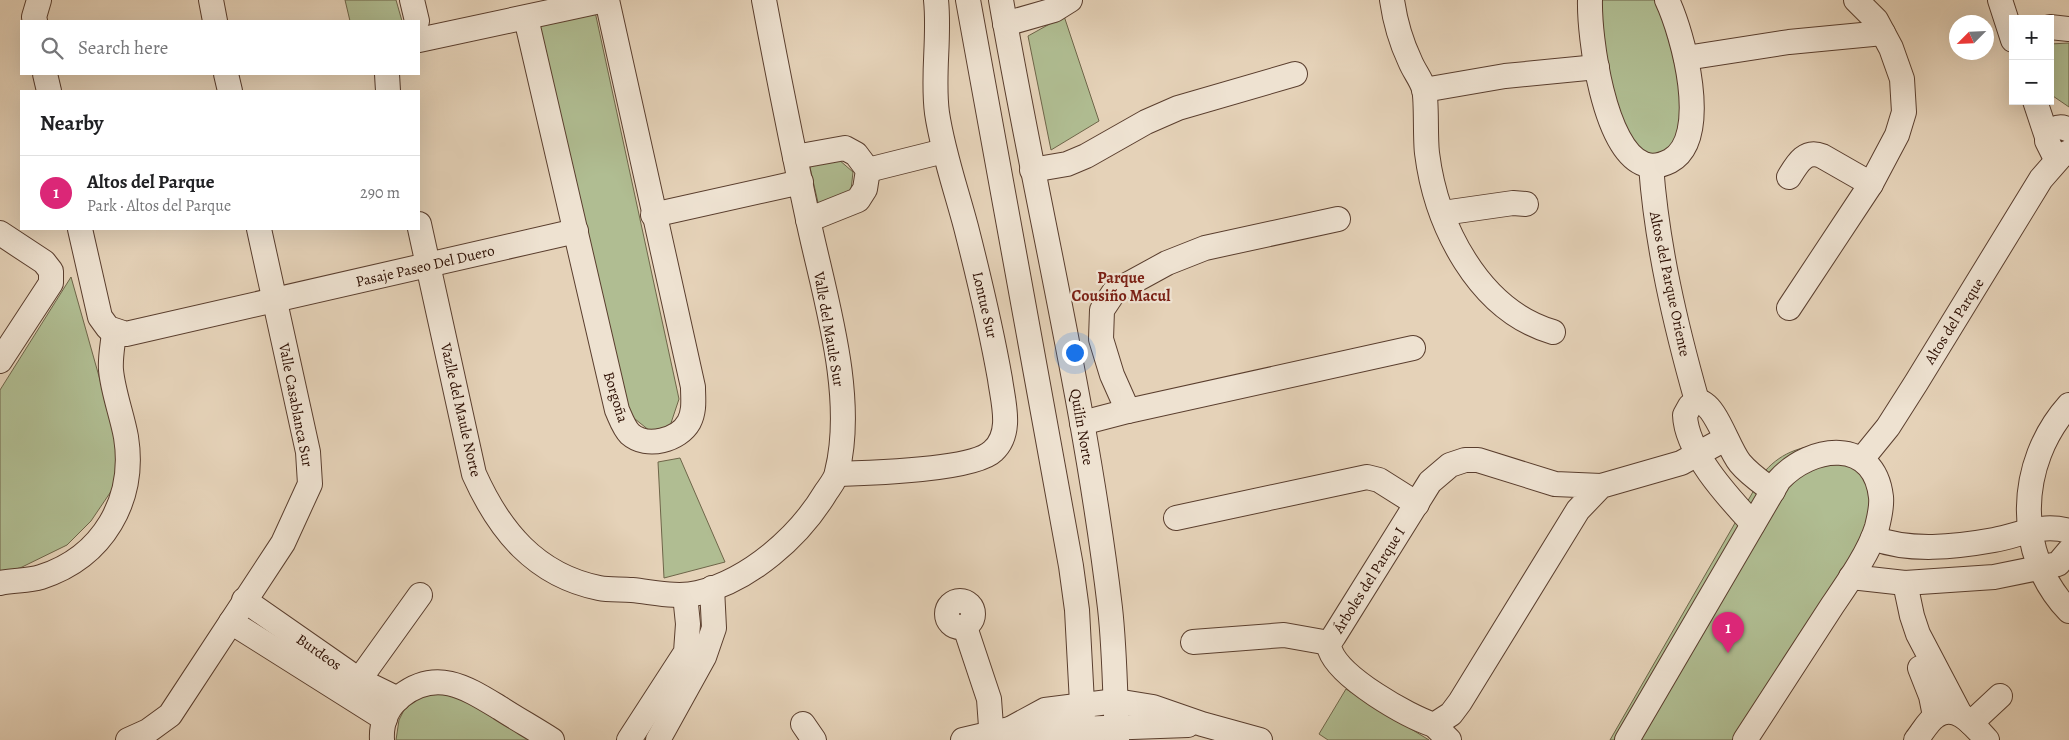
<!DOCTYPE html>
<html lang="en">
<head>
<meta charset="utf-8">
<style>
	body { margin:0; font-family:Alegreya,serif; background:#f2f2f2; color:#202124 }
	.controls { position:absolute; right:15px; top:15px; display:grid; overflow:hidden; border-radius:0px; box-shadow:0 5px 20px #0002 }
	.controls button { width:45px; height:45px; display:grid; place-items:center; padding:0; border:0; border-bottom:1px solid #e0e0e0; background:#fff; color:#202124; font:25px sans-serif }
	.compass { position:absolute; left:1949px; top:15px; width:45px; height:45px; border-radius:50%; background:#fff; box-shadow:0 5px 20px #0002; rotate:246deg }
	.you { position:absolute; left:1074px; top:352px; width:18px; height:18px; margin:-12px; border:4px solid #fff; border-radius:50%; background:#1a73e8; box-shadow:0 0 0 8px #1a73e833 }
	.badge { display:grid; place-items:center; width:32px; height:32px; border-radius:50%; background:#db2777; color:#fff; font-size:16px; font-weight:700 }
	.pin { position:absolute; translate:-50% -41px; filter:drop-shadow(0 1px 2px #0008) }
	.pin::after { content:''; position:absolute; top:26px; width:18px; height:15px; background:inherit; clip-path:polygon(0 0,100% 0,50% 100%) }
	.list { margin:0; padding:0; list-style:none }
	h2 { display:flex; justify-content:space-between; align-items:center; height:65px; margin:0; padding:0 20px; font-size:21px }
	h2 small { font-size:16px; font-weight:400; color:#757577 }
	.list li { display:grid; grid-template-columns:32px 1fr auto; gap:15px; align-items:center; box-sizing:border-box; height:75px; padding:0 20px; border-top:1px solid #e0e0e0 }
	.list b { display:block; font-size:19px; white-space:nowrap }
	.list p { margin:0; font-size:16px; white-space:nowrap; color:#757577 }
	.list em { font-size:16px; font-style:normal; color:#757577 }
	.icon { flex:none; width:28px; height:28px; fill:none; stroke:currentColor; stroke-width:2; stroke-linecap:round; stroke-linejoin:round }
	.map { position:relative; flex:none; width:2069px; height:740px; overflow:hidden }
	.search { position:absolute; background:#fff; box-shadow:0 5px 20px #0002; left:20px; top:20px; width:400px; height:55px; display:flex; align-items:center; gap:12px; box-sizing:border-box; padding:0 18px; border-radius:0px; color:#757577; font-size:19px }
	.panel { position:absolute; background:#fff; box-shadow:0 5px 20px #0002; left:20px; top:90px; width:400px; height:140px; border-radius:0px }
	.map>svg:first-child { display:block }
</style>
</head>
<body>
<div class="map">
<svg width="2069" height="740" viewBox="0 0 2069 740">
	<rect width="100%" height="100%" fill="#e5d2b8"/>
	<filter id="stains"><feTurbulence type="fractalNoise" baseFrequency=".004" numOctaves="4"/><feColorMatrix values="0 0 0 0 .2 0 0 0 0 .09 0 0 0 0 .02 0 0 0 .5 -.17"/></filter>
	<radialGradient id="worn" r=".72"><stop offset=".6" stop-color="#630" stop-opacity="0"/><stop offset="1" stop-color="#630" stop-opacity=".3"/></radialGradient>
	<g fill="#b0bd92" stroke="#6e6549">
		<polygon points="345,0 396,0 402,21 350,21"/>
		<polygon points="1599,0 1657,0 1676,65 1681,103 1677,143 1656,157 1634,147 1610,92"/>
		<polygon points="594,7 679,399 670,426 650,431 625,411 537,20"/>
		<polygon points="1064,16 1099,121 1051,150 1028,36"/>
		<polygon points="2069,43 2069,107 2050,94 2050,44"/>
		<polygon points="838,159 853,172 851,190 819,207 809,163"/>
		<polygon points="71,277 120,451 118,481 91,521 67,545 20,568 0,572 0,390"/>
		<path d="M 1829,444 L 1870,476 L 1874,526 L 1745,740 L 1610,740 L 1765,471 C 1783,451 1803,446 1829,444 Z"/>
		<polygon points="680,458 725,562 664,578 658,462"/>
		<polygon points="444,688 546,740 396,740 399,720 410,698"/>
		<polygon points="1346,689 1429,740 1328,740 1319,734"/>
	</g>
	<g fill="none" stroke-linecap="round" stroke-linejoin="round">
		<defs>
			<g id="minor">
				<polyline points="211,0 215,21"/>
				<polyline points="412,0 417,21"/>
				<polyline points="968,0 1071,566 1077,610 1084,740"/>
				<path d="M 1001,0 C 1036,203 1086,404 1110,608 C 1115,652 1115,696 1117,740"/>
				<path d="M 1392,0 C 1395,21 1401,42 1410,61 C 1414,71 1421,79 1424,89 C 1427,100 1425,137 1427,153 C 1436,225 1478,310 1553,332"/>
				<path d="M 1590,0 C 1589,37 1604,150 1644,164 C 1653,168 1662,165 1670,161 C 1712,138 1683,34 1667,0"/>
				<polyline points="2000,0 2013,40"/>
				<path d="M 526,18 L 617,410 C 621,419 624,428 630,434 C 647,449 679,440 689,422 C 695,410 693,399 693,387 L 607,0"/>
				<polyline points="35,21 34,17 39,0"/>
				<polyline points="1005,24 1054,10 1070,0"/>
				<polyline points="2050,27 2069,29"/>
				<polyline points="419,40 605,0"/>
				<polyline points="1686,58 1789,42 1883,33"/>
				<polyline points="45,74 49,91"/>
				<polyline points="226,74 230,91"/>
				<polyline points="387,74 388,91"/>
				<polyline points="1424,90 1505,76 1597,67"/>
				<polyline points="2035,101 2047,137"/>
				<path d="M 2069,130 C 2059,124 2048,129 2047,141 L 2053,153 L 2062,155 L 2069,152"/>
				<polyline points="795,157 845,148 856,154 868,170 865,189 858,200 808,220"/>
				<path d="M 1651,166 C 1657,246 1675,323 1697,401"/>
				<polyline points="868,170 944,151"/>
				<polyline points="1032,170 1067,164 1086,156 1146,122 1178,108 1295,74"/>
				<path d="M 1789,177 C 1797,164 1805,149 1822,156 L 1871,184"/>
				<polyline points="1443,213 1513,203 1526,204"/>
				<polyline points="653,215 801,182"/>
				<polyline points="1338,219 1205,248 1167,263 1114,292 1102,310 1101,339 1112,375 1128,411 1413,348"/>
				<path d="M 419,224 L 474,474 C 499,530 535,575 599,588 C 609,590 621,589 632,590 C 653,592 677,598 698,593 C 750,580 799,537 826,492 C 830,486 836,479 837,472 C 856,396 825,298 809,224 C 793,149 778,75 764,0"/>
				<polyline points="80,229 100,317 108,328 126,334 576,231"/>
				<polyline points="0,233 44,262 51,271 51,283 0,361"/>
				<polyline points="1789,308 1871,184 1897,135 1904,112 1902,79 1891,48 1876,20 1856,0"/>
				<path d="M 1697,401 L 1690,406 L 1685,415 C 1686,452 1729,498 1753,524"/>
				<path d="M 1697,401 C 1716,403 1727,447 1740,463 C 1749,474 1761,482 1773,491"/>
				<path d="M 2069,405 C 2017,463 2014,554 2069,611"/>
				<polyline points="1082,423 1128,411"/>
				<polyline points="1862,459 1888,427 1916,383 2041,179 2062,155"/>
				<path d="M 837,474 C 868,473 974,470 993,451 C 1013,433 1003,402 1000,379 C 991,328 979,278 966,227 C 956,189 943,153 937,113 C 932,75 940,38 936,0"/>
				<path d="M 1601,486 L 1578,510 L 1460,702 L 1451,714 L 1434,725 C 1407,716 1340,678 1330,650 C 1328,645 1331,640 1334,636 L 1430,482 L 1450,465 L 1465,460 L 1478,460 L 1555,484 L 1601,486 L 1681,463 L 1725,439"/>
				<polyline points="1176,518 1367,477 1379,480 1417,504"/>
				<path d="M 1873,538 C 1910,552 1955,547 1994,540 C 2021,535 2041,523 2069,531"/>
				<polyline points="1851,577 1905,583 1994,577 2058,564 2069,551"/>
				<path d="M 0,583 C 14,580 28,581 41,577 C 103,557 136,500 126,437 C 122,415 113,392 111,370 C 110,357 113,344 114,332"/>
				<polyline points="1905,583 1912,616 1918,634 1960,714"/>
				<polyline points="244,600 359,680 398,699"/>
				<circle cx="960" cy="614" r="13"/>
				<polyline points="231,622 385,719"/>
				<polyline points="965,627 989,699 992,740"/>
				<polyline points="1193,642 1284,635 1329,643"/>
				<polyline points="1920,668 1931,696 1935,716"/>
				<polyline points="359,680 420,595"/>
				<polyline points="1971,723 2000,696"/>
				<polyline points="803,724 814,740"/>
				<polyline points="1434,725 1449,740"/>
				<polyline points="1010,729 1048,730 1188,725"/>
				<polyline points="128,740 148,731 170,715 283,543 310,484 308,452 259,229"/>
				<path d="M 382,740 C 381,723 387,707 401,696 C 437,668 467,688 500,708 C 517,719 535,729 552,740"/>
				<polyline points="629,740 686,652 688,624 685,595"/>
				<polyline points="658,740 704,657 714,628 712,588"/>
				<polyline points="963,740 1010,729 1045,710 1116,701 1153,707 1202,724 1260,740"/>
				<path d="M 1627,740 L 1779,480 C 1811,445 1874,437 1881,497 C 1882,506 1879,519 1877,527 C 1869,553 1847,584 1832,606 C 1803,651 1774,695 1745,740"/>
				<path d="M 1916,740 C 1922,733 1928,721 1936,716 C 1956,701 1975,727 1987,740"/>
			</g>
		</defs>
		<use href="#minor" stroke="#5a3e2e" stroke-width="26"/>
		<use href="#minor" stroke="#eee2d1" stroke-width="24"/>
	</g>
	<g text-anchor="middle" dominant-baseline="central" stroke-width="4.5" stroke-linejoin="round" paint-order="stroke">
		<g font-size="15" fill="#2b0d00" stroke="#eee2d1">
			<text transform="translate(425 266) rotate(-13)">Pasaje Paseo Del Duero</text>
			<text transform="translate(1670 284) rotate(78)">Altos del Parque Oriente</text>
			<text transform="translate(985 305) rotate(77)">Lontue Sur</text>
			<text transform="translate(1954 321) rotate(-58)">Altos del Parque</text>
			<text transform="translate(829 329) rotate(80)">Valle del Maule Sur</text>
			<text transform="translate(616 397) rotate(73)">Borgoña</text>
			<text transform="translate(296 405) rotate(79)">Valle Casablanca Sur</text>
			<text transform="translate(461 410) rotate(77)">Vazlle del Maule Norte</text>
			<text transform="translate(1082 427) rotate(80)">Quilín Norte</text>
			<text transform="translate(1369 580) rotate(-58)">Árboles del Parque I</text>
			<text transform="translate(319 652) rotate(35)">Burdeos</text>
		</g>
		<g font-size="16" font-weight="bold" fill="#7a1f14" stroke="#eee2d1">
			<text x="1121" y="278">Parque<tspan x="1121" dy="18">Cousiño Macul</tspan></text>
		</g>
	</g>
	<rect width="100%" height="100%" filter="url(#stains)"/>
	<rect width="100%" height="100%" fill="url(#worn)"/>
</svg>
<div class="controls">
<button>+</button>
<button>−</button>
</div>
<svg class="compass" viewBox="-18 -18 36 36"><path d="M0-13l5 13h-10z" fill="#e53935"/><path d="M0 13l5-13h-10z" fill="#757577"/></svg>
<div class="you"></div>
<div class="pin badge" style="left:1728px;top:653px">1</div>
<div class="search"><svg class="icon" aria-label="search" viewBox="0 0 24 24"><circle cx="10" cy="10" r="6"/><path d="M15 15l6 6"/></svg>Search here</div>
<section class="panel">
<h2>Nearby<small></small></h2>
<ul class="list">
<li><span class="badge">1</span><div><b>Altos del Parque</b><p>Park · Altos del Parque</p></div><em>290 m</em></li>
</ul>
</section>
</div>
</body>
</html>
